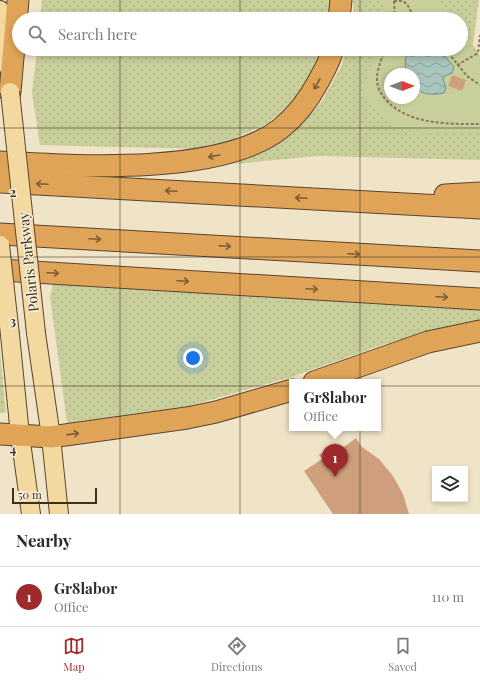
<!DOCTYPE html>
<html lang="en">
<head>
<meta charset="utf-8">
<style>
	body { margin:0; font-family:"Playfair Display",serif; background:#f2f2f3; color:#2b2b33 }
	.controls { position:absolute; right:12px; bottom:12px; display:grid; overflow:hidden; border-radius:0px; box-shadow:0 2px 6px #0003 }
	.controls button { width:36px; height:36px; display:grid; place-items:center; padding:0; border:0; border-bottom:1px solid #e1e1e2; background:#fff; color:#2b2b33; font:20px sans-serif }
	.compass { position:absolute; left:384px; top:68px; width:36px; height:36px; border-radius:50%; background:#fff; box-shadow:0 2px 6px #0003; rotate:90deg }
	.scale { position:absolute; left:12px; bottom:10px; width:85px; box-sizing:border-box; padding-left:4px; border:2px solid #3d2e20; border-top:0; font-size:11px; line-height:14px; white-space:nowrap; color:#3d2e20; -webkit-text-stroke:3px #f7eed8; paint-order:stroke }
	.you { position:absolute; left:193px; top:358px; width:14px; height:14px; margin:-10px; border:3px solid #fff; border-radius:50%; background:#1a73e8; box-shadow:0 0 0 6px #1a73e833 }
	.badge { display:grid; place-items:center; width:26px; height:26px; border-radius:50%; background:#9e2a2b; color:#fff; font-size:13px; font-weight:700 }
	.pin { position:absolute; translate:-50% -33px; filter:drop-shadow(0 1px 2px #0008) }
	.pin::after { content:''; position:absolute; top:21px; width:14px; height:12px; background:inherit; clip-path:polygon(0 0,100% 0,50% 100%) }
	.popup { position:absolute; left:289px; top:379px; width:92px; height:52px; box-sizing:border-box; display:grid; place-content:center; border-radius:0px; background:#fff; filter:drop-shadow(0 1px 3px #0005); font-size:13px; white-space:nowrap; color:#7c7c81 }
	.popup b { font-size:15px; color:#2b2b33 }
	.popup::after { content:''; position:absolute; left:50%; top:100%; margin-left:-8px; border:8px solid transparent; border-top-color:#fff }
	.list { margin:0; padding:0; list-style:none }
	h2 { display:flex; justify-content:space-between; align-items:center; height:52px; margin:0; padding:0 16px; font-size:17px }
	h2 small { font-size:13px; font-weight:400; color:#7c7c81 }
	.list li { display:grid; grid-template-columns:26px 1fr auto; gap:12px; align-items:center; box-sizing:border-box; height:60px; padding:0 16px; border-top:1px solid #e1e1e2 }
	.list b { display:block; font-size:15px; white-space:nowrap }
	.list p { margin:0; font-size:13px; white-space:nowrap; color:#7c7c81 }
	.list em { font-size:13px; font-style:normal; color:#7c7c81 }
	.icon { flex:none; width:22px; height:22px; fill:none; stroke:currentColor; stroke-width:2; stroke-linecap:round; stroke-linejoin:round }
	.map { position:relative; flex:none; width:480px; height:514px; overflow:hidden }
	.search { position:absolute; background:#fff; box-shadow:0 2px 6px #0003; left:12px; right:12px; top:12px; height:44px; display:flex; align-items:center; gap:10px; box-sizing:border-box; padding:0 14px; border-radius:22px; color:#7c7c81; font-size:15px }
	.sheet { height:112px; background:#fff }
	nav { display:flex; justify-content:space-around; align-items:center; box-sizing:border-box; height:56px; border-top:1px solid #e1e1e2; background:#fff; font-size:11px; color:#7c7c81 }
	nav a { display:grid; justify-items:center; gap:2px }
	nav .on { color:#9e2a2b }
	.map>svg:first-child { display:block }
</style>
</head>
<body>
<div class="map">
<svg width="480" height="514" viewBox="0 0 480 514">
	<defs>
		<pattern id="grass-dots" width="8" height="8" patternUnits="userSpaceOnUse"><rect width="8" height="8" fill="#c9cf9b"/><path d="M2 2h.1M6 6h.1" fill="none" stroke="#aeb285" stroke-width="1.8" stroke-linecap="round"/></pattern>
		<pattern id="water-waves" width="16" height="10" patternUnits="userSpaceOnUse"><rect width="16" height="10" fill="#a9c4bc"/><path d="M0 5q4-4 8 0t8 0" fill="none" stroke="#8ba098"/></pattern>
	</defs>
	<rect width="100%" height="100%" fill="#f0e4c8"/>
	<g fill="url(#grass-dots)" fill-rule="evenodd">
		<polygon points="42,0 332,0 331,19 40,19"/>
		<path d="M 353,0 L 479,0 L 473,45 L 480,56 L 480,160 L 318,156 L 234,164 L 294,132 L 322,101 L 342,65 L 346,49 L 461,49 L 461,19 L 354,19 ZM 390,74 L 414,74 L 414,98 L 390,98 Z"/>
		<polygon points="37,49 324,49 307,83 289,106 268,123 225,143 199,149 40,145 32,93"/>
		<polygon points="54,281 480,308 480,321 385,344 288,378 189,406 67,423 50,296"/>
		<polygon points="0,351 6,413 0,413"/>
	</g>
	<g fill="#c9cf9b" fill-rule="evenodd">
		<polygon points="383,0 436,0 448,19 386,19"/>
		<path d="M 461,38 L 480,58 L 480,133 L 395,129 L 361,95 L 378,49 L 461,49 ZM 390,74 L 414,74 L 414,98 L 390,98 Z"/>
	</g>
	<path fill="url(#water-waves)" stroke="#6f938a" d="M 408,49 L 439,49 L 454,67 L 452,73 L 445,76 L 443,79 L 446,88 L 444,93 C 432,95 423,96 414,86 L 414,74 L 406,74 L 405,62 Z"/>
	<g fill="#cf9f7d">
		<polygon points="452,75 466,80 462,91 448,86"/>
		<polygon points="356,438 362,447 379,459 393,476 403,494 409,514 333,514 304,471 322,459 319,455 336,443 340,450"/>
	</g>
	<g fill="none" stroke-linecap="round" stroke-linejoin="round">
		<defs>
			<g id="primary">
				<polyline points="0,10 7,65"/>
				<polyline points="36,333 51,437 59,514"/>
				<polyline points="10,335 20,435 31,514"/>
			</g>
			<g id="highway">
				<polyline points="339,19 341,0"/>
				<polyline points="10,92 18,0"/>
				<path d="M 0,162 C 75,166 219,176 280,129 C 295,117 309,99 318,82 C 324,71 330,61 333,49"/>
				<polyline points="0,182 480,208"/>
				<polyline points="445,195 480,193"/>
				<polyline points="0,234 480,261"/>
				<polyline points="0,270 480,299"/>
				<polyline points="314,382 428,342 480,331"/>
				<polyline points="0,434 51,437 187,418 216,412 292,390"/>
			</g>
		</defs>
		<use href="#primary" stroke="#5b4430" stroke-width="20"/>
		<use href="#highway" stroke="#5b4430" stroke-width="23"/>
		<g stroke="#8d765c" stroke-width="2" stroke-dasharray="3 2" stroke-linecap="butt">
			<polyline points="394,1 403,1 407,4 415,19"/>
			<polyline points="394,1 395,19"/>
			<path d="M 385,49 C 382,58 377,69 377,79 C 377,88 381,94 387,101 C 410,125 449,124 480,124"/>
			<polyline points="445,49 467,76 480,85"/>
			<polyline points="457,65 478,53 480,35"/>
		</g>
		<use href="#primary" stroke="#f3d9a0" stroke-width="18"/>
		<use href="#highway" stroke="#e0a458" stroke-width="21"/>
		<defs>
			<g id="primary-bridge">
				<polyline points="10,92 36,333"/>
				<polyline points="0,245 10,335"/>
			</g>
		</defs>
		<use href="#primary-bridge" stroke="#5b4430" stroke-width="20" stroke-linecap="butt"/>
		<use href="#primary-bridge" stroke="#f3d9a0" stroke-width="18"/>
	</g>
	<defs><path id="oneway-shaft" d="M-6 0H5M1.5-3L5.5 0L1.5 3" fill="none" stroke-width="1.6" stroke-linecap="round" stroke-linejoin="round"/></defs>
	<g stroke="#7e5d36">
		<use href="#oneway-shaft" transform="translate(317 84) rotate(119)"/>
		<use href="#oneway-shaft" transform="translate(214 156) rotate(170)"/>
		<use href="#oneway-shaft" transform="translate(42 184) rotate(-177)"/>
		<use href="#oneway-shaft" transform="translate(171 191) rotate(-177)"/>
		<use href="#oneway-shaft" transform="translate(301 198) rotate(-177)"/>
		<use href="#oneway-shaft" transform="translate(95 239) rotate(3)"/>
		<use href="#oneway-shaft" transform="translate(225 246) rotate(3)"/>
		<use href="#oneway-shaft" transform="translate(354 254) rotate(3)"/>
		<use href="#oneway-shaft" transform="translate(53 273) rotate(3)"/>
		<use href="#oneway-shaft" transform="translate(183 281) rotate(3)"/>
		<use href="#oneway-shaft" transform="translate(312 289) rotate(3)"/>
		<use href="#oneway-shaft" transform="translate(442 297) rotate(3)"/>
		<use href="#oneway-shaft" transform="translate(73 434) rotate(-8)"/>
	</g>
	<path fill="none" stroke="#3d2e20" stroke-width="1" stroke-opacity="0.55" d="M 120,0 L 120,19M 240,0 L 240,19M 360,0 L 360,19M 120,49 L 120,514M 240,49 L 240,514M 360,49 L 360,514M 0,128 L 480,128M 0,257 L 480,257M 0,386 L 480,386"/>
	<g text-anchor="middle" dominant-baseline="central" stroke-width="3" stroke-linejoin="round" paint-order="stroke">
		<g font-size="14" fill="#3d2e20" stroke="#f7eed8">
			<text transform="translate(28 262) rotate(-96)">Polaris Parkway</text>
		</g>
	</g>
	<g font-size="13" text-anchor="middle" font-weight="bold" fill="#3d2e20" stroke="#f7eed8" stroke-width="3" stroke-linejoin="round" paint-order="stroke">
		<text x="13" y="197">2</text>
		<text x="13" y="326">3</text>
		<text x="13" y="454">4</text>
	</g>
</svg>
<div class="controls">
<button><svg class="icon" aria-label="layers" viewBox="0 0 24 24"><path d="M12 4l9 5-9 5-9-5zM3 14l9 5 9-5"/></svg></button>
</div>
<svg class="compass" viewBox="-18 -18 36 36"><path d="M0-13l5 13h-10z" fill="#e53935"/><path d="M0 13l5-13h-10z" fill="#7c7c81"/></svg>
<div class="scale">50 m</div>
<div class="you"></div>
<div class="pin badge" style="left:335px;top:477px">1</div>
<div class="popup"><b>Gr8labor</b>Office</div>
<div class="search"><svg class="icon" aria-label="search" viewBox="0 0 24 24"><circle cx="10" cy="10" r="6"/><path d="M15 15l6 6"/></svg>Search here</div>
</div>
<section class="sheet">
<h2>Nearby<small></small></h2>
<ul class="list">
<li><span class="badge">1</span><div><b>Gr8labor</b><p>Office</p></div><em>110 m</em></li>
</ul>
</section>
<nav>
<a class="on"><svg class="icon" aria-label="map" viewBox="0 0 24 24"><path d="M3 6l6-2 6 2 6-2v14l-6 2-6-2-6 2zM9 4v14M15 6v14"/></svg>Map</a>
<a><svg class="icon" aria-label="directions" viewBox="0 0 24 24"><path d="M12 3l9 9-9 9-9-9zM9 14v-3h6M13 9l2 2-2 2"/></svg>Directions</a>
<a><svg class="icon" aria-label="saved" viewBox="0 0 24 24"><path d="M7 4h10v16l-5-4-5 4z"/></svg>Saved</a>
</nav>
</body>
</html>
